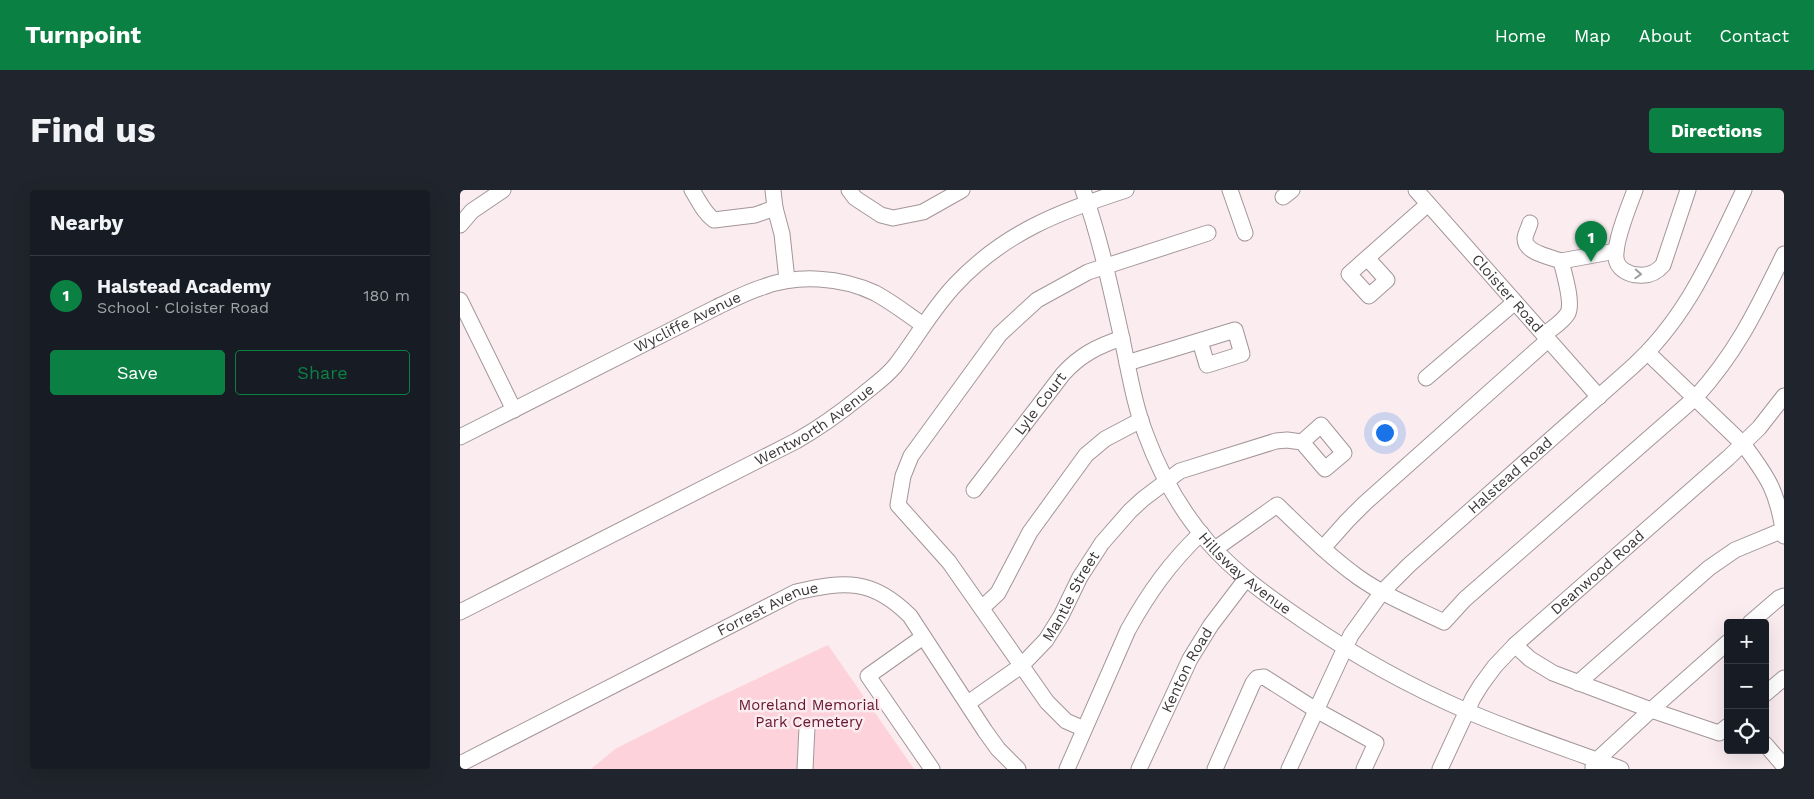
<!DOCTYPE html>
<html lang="en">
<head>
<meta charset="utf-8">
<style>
	body { margin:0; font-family:"Work Sans",sans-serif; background:#20242c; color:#f1f3f6 }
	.controls { position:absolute; right:15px; bottom:15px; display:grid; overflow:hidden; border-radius:5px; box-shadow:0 5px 20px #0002 }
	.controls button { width:45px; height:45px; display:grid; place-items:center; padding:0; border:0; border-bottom:1px solid #363941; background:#171b24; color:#f1f3f6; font:25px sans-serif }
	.you { position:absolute; left:924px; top:242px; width:18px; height:18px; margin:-12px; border:4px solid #fff; border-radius:50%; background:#1a73e8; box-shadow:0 0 0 8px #1a73e833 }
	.badge { display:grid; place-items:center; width:32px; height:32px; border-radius:50%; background:#0b8043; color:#fff; font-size:16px; font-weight:700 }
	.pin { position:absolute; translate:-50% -41px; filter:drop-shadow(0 1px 2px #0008) }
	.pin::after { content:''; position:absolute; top:26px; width:18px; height:15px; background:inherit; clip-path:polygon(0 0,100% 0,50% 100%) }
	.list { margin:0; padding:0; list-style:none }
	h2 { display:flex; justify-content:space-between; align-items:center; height:65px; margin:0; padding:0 20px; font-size:21px }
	h2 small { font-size:16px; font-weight:400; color:#9ea1a6 }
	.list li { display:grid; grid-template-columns:32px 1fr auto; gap:15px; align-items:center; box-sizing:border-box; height:80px; padding:0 20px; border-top:1px solid #363941 }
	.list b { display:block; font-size:19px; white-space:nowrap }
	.list p { margin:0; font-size:16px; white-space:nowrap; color:#9ea1a6 }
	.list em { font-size:16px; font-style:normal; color:#9ea1a6 }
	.actions { display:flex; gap:10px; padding:15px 20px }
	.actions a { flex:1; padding:11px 0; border:1px solid #0b8043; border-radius:5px; text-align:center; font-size:18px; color:#0b8043 }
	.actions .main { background:#0b8043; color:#fff }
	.icon { flex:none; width:28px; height:28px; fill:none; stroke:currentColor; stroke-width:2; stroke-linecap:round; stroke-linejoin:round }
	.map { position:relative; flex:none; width:1324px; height:579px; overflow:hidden; border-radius:5px }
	header { display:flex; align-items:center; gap:30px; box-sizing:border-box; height:70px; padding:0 25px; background:#0b8043; color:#fff }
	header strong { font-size:24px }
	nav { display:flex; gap:28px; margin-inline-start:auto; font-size:18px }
	.intro { display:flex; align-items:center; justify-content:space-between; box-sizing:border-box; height:120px; padding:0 30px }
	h1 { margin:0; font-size:35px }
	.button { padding:12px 22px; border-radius:5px; background:#0b8043; color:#fff; font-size:18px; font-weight:700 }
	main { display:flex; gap:30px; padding:0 30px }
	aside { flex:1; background:#171b24; border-radius:5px; box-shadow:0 5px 20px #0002 }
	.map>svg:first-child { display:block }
</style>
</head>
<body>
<header>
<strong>Turnpoint</strong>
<nav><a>Home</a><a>Map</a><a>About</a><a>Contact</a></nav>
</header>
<div class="intro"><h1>Find us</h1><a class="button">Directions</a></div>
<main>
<aside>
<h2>Nearby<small></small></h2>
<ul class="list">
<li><span class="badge">1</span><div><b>Halstead Academy</b><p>School · Cloister Road</p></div><em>180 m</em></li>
</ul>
<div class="actions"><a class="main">Save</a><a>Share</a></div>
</aside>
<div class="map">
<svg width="1324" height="579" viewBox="0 0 1324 579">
	<rect width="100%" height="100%" fill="#faecef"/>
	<polygon fill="#fed2db" points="368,455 454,579 131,579 155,559 248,512"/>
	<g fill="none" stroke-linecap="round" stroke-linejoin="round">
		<defs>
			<g id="minor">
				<path d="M 232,0 C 239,11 244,23 254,30 L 295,25 L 315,18"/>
				<polyline points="313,0 315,18 322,44 327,90"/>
				<polyline points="389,0 395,8 421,25 433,28 463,22 502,0"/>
				<path id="s1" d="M 623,0 C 640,48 651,99 662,149 C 669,181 674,214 686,245 C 700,283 721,321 748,352 C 775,383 809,407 844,431 C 895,466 951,497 1009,522 C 1058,543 1110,560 1161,579"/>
				<polyline points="770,0 785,43"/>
				<path id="s2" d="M 956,0 L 1139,207"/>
				<path d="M 1175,0 C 1169,16 1154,52 1156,68 C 1157,79 1169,85 1179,85 C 1189,86 1197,82 1203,75 L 1228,0"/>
				<polyline points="823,7 832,0"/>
				<path d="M 1070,33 C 1069,38 1065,44 1065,49 C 1065,63 1091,67 1101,71 C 1104,83 1113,112 1108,123 C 1103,132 1092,138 1084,145"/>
				<polyline points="0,35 12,21 43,0"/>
				<polyline points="907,68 927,90 909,106 889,84 968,14"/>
				<polyline points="1101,71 1156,61"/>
				<polyline points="0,110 54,220"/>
				<path d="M 1188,163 L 1283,254 C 1309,288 1318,303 1324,346"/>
				<polyline points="667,173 775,140 782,164 747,175 740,151"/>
				<polyline points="966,188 1055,112"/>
				<path id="s3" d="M 0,247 L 257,117 C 272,110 287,102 303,97 C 338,84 381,87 415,103 C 432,112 447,124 463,135"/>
				<path id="s4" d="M 514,300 L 603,184 C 620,165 638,156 662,148"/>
				<polyline points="863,358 887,331 905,313 1088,150"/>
				<path d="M 755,359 L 817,315 C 843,340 869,366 898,387 C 925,406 955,418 984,432 L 1005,409 L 1235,208 C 1277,162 1297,119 1324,64"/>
				<polyline points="522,418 538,403 570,342 626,265 645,249 681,230"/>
				<path id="s5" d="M 0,422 L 336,251 C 359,238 380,223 401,206 C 413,196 425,188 435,176 C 456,149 472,119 496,94 C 545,42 601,21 666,0"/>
				<polyline points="1290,433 1319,408 1324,406"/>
				<polyline points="463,447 408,486 472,579"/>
				<polyline points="1055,455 1070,469 1093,483 1191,520 1259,543 1268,536"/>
				<polyline points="1118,493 1249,378 1275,360 1323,340"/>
				<polyline points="1305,504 1324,488"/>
				<path id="s6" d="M 508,513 L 561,476 L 586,450 L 601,426 L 620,387 L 642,353 L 670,321 L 683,309 L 720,281 L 816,251 L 827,250 L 842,252 L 865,279 L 884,263 L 861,235 L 842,252"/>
				<polyline points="624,539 606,531 587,512 489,372 438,315 443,286 451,266 540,144 577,110 628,82 748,43"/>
				<polyline points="1305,554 1324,576"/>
				<path id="s7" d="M 0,574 L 336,402 C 385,391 412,388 450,426 L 525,541 L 538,559 L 558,579"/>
				<polyline points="1133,577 1137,570 1191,520 1268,452"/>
				<polyline points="345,579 347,537"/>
				<path d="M 607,579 L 668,440 C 689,402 710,373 741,343"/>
				<path id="s8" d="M 679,579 L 730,469 L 751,435 L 786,389"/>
				<polyline points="755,579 793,493 797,488 804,487 856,520 916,553 904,579"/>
				<path id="s9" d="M 829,579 L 891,445 L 922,402 L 949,375 L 1171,178 C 1227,128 1252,66 1284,0"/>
				<path id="s10" d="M 980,579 L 1013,508 L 1021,495 L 1035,476 L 1055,455 L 1268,268 L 1299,238 L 1324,206"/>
			</g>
		</defs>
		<use href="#minor" stroke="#a39699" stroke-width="17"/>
		<use href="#minor" stroke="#fff" stroke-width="15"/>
	</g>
	<defs><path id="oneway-chevron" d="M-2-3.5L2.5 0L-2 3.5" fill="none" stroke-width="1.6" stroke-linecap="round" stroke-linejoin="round" transform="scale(1.25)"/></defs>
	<use stroke="#9e9c9c" href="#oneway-chevron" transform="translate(1178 84) rotate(3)"/>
	<g text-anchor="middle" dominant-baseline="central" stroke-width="5" stroke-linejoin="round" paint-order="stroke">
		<g font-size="15" fill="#3d3839" stroke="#faecef">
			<text stroke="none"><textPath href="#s2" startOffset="138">Cloister Road</textPath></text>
			<text stroke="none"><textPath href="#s3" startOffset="255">Wycliffe Avenue</textPath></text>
			<text stroke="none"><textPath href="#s4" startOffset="109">Lyle Court</textPath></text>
			<text stroke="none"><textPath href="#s5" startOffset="401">Wentworth Avenue</textPath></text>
			<text stroke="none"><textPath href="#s9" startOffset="374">Halstead Road</textPath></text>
			<text stroke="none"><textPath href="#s1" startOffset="426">Hillsway Avenue</textPath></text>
			<text stroke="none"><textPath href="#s10" startOffset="256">Deanwood Road</textPath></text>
			<text stroke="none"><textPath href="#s6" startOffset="151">Mantle Street</textPath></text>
			<text stroke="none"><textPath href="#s7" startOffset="345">Forrest Avenue</textPath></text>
			<text stroke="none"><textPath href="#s8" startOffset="110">Kenton Road</textPath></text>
		</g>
		<g font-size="15" fill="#681533" stroke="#faecef">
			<text x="349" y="515">Moreland Memorial<tspan x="349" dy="17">Park Cemetery</tspan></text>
		</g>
	</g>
</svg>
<div class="controls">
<button>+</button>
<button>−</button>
<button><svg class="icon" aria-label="locate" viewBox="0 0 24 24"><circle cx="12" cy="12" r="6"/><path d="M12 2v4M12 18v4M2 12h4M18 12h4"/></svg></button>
</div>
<div class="you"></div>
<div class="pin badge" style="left:1131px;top:72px">1</div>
</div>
</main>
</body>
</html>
